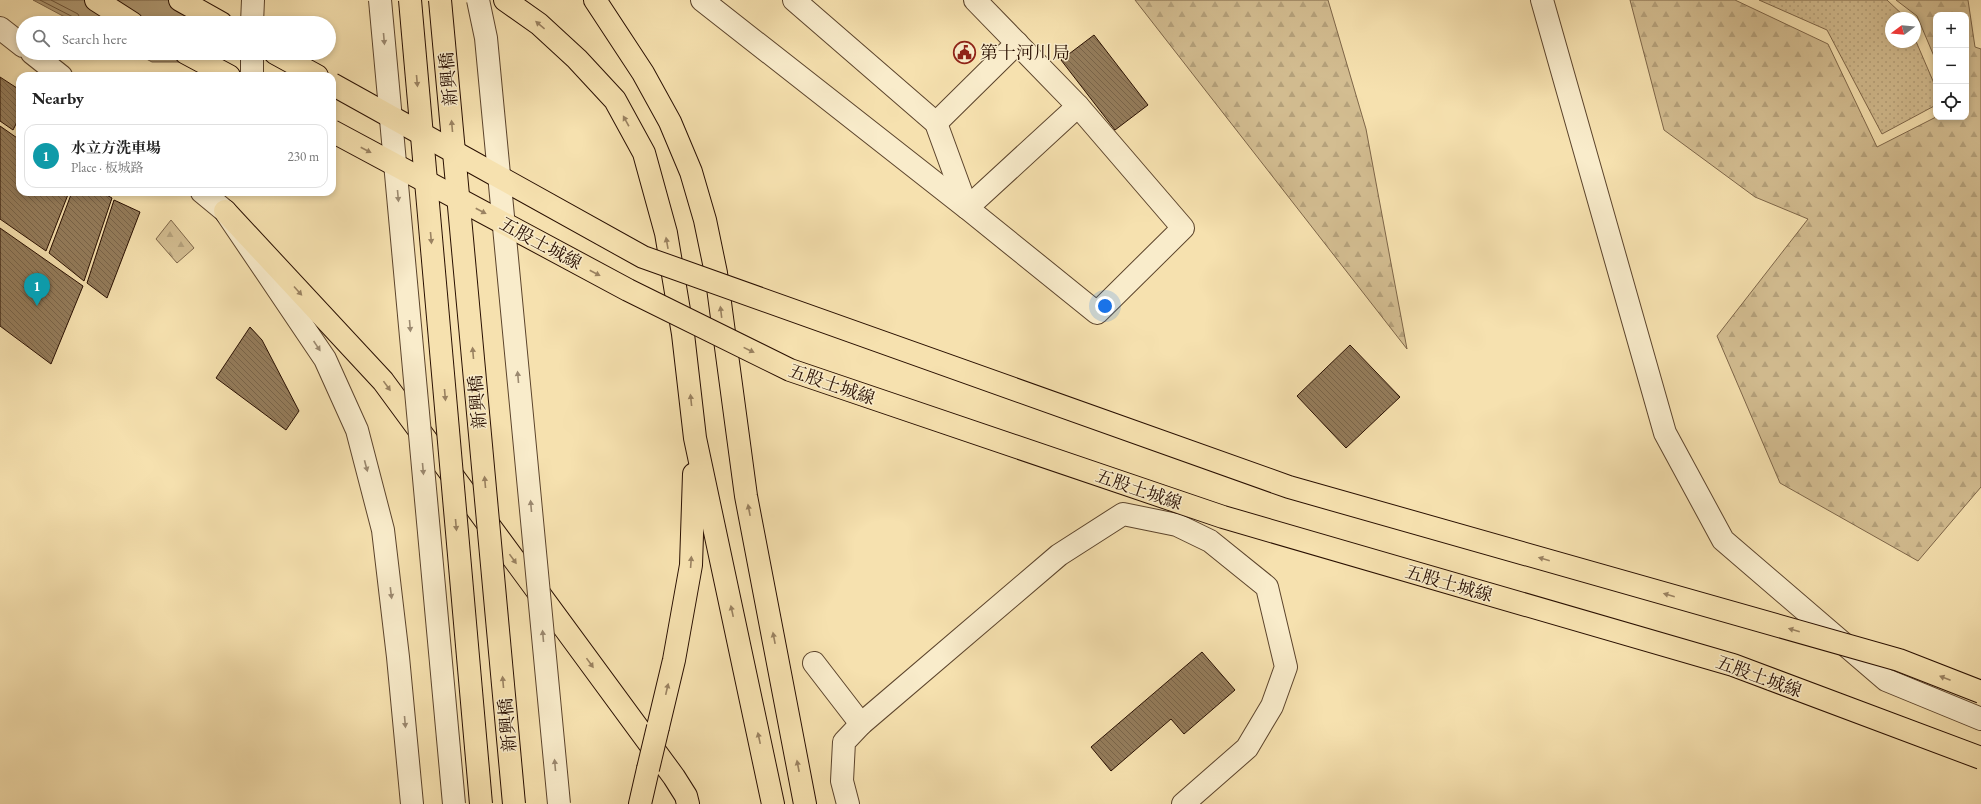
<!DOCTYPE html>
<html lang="en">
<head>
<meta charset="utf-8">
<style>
	body { margin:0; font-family:"EB Garamond","Noto Serif TC",serif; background:#f6f6f6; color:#222 }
	.controls { position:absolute; right:12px; top:12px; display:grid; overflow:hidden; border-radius:8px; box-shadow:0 2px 6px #0003 }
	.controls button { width:36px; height:36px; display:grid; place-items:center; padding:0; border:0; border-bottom:1px solid #e0e0e0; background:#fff; color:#222; font:20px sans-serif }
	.compass { position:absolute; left:1885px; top:12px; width:36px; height:36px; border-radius:50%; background:#fff; box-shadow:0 2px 6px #0003; rotate:254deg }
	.you { position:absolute; left:1105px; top:306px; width:14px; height:14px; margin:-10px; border:3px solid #fff; border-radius:50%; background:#1a73e8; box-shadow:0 0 0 6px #1a73e833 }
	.badge { display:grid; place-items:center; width:26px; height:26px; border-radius:50%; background:#ea580c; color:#fff; font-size:13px; font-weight:700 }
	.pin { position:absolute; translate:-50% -33px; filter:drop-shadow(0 1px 2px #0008) }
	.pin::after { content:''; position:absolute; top:21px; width:14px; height:12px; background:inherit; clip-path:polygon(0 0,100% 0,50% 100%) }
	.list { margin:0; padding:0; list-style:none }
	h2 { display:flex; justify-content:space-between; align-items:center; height:52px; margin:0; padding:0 16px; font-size:17px }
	h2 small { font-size:13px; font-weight:400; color:#767676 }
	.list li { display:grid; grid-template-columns:26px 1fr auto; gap:12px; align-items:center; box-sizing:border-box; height:64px; margin:0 8px 8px; padding:0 8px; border:1px solid #e0e0e0; border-radius:12px }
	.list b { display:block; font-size:15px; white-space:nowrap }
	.list p { margin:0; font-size:13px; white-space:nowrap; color:#767676 }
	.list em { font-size:13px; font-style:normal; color:#767676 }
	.icon { flex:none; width:22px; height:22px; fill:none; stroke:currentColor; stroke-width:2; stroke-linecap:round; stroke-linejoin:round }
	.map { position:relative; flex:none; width:1981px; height:804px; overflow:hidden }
	.search { position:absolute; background:#fff; box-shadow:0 2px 6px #0003; left:16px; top:16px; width:320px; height:44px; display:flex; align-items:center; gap:10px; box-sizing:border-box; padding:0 14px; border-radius:22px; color:#767676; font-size:15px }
	.panel { position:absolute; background:#fff; box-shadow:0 2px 6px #0003; left:16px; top:72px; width:320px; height:124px; border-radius:12px }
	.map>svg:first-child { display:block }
</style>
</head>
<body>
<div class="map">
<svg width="1981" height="804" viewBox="0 0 1981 804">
	<defs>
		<pattern id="forest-firs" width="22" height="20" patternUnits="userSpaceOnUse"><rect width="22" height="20" fill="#d3bd91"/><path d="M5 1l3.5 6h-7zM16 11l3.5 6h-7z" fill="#b5a17b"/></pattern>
		<pattern id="garden-dots" width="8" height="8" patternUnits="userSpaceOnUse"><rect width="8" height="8" fill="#d3bd91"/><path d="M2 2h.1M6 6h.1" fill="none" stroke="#b5a17b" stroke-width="1.8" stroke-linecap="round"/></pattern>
		<pattern id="building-back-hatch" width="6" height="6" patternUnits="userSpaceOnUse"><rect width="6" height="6" fill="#947c5b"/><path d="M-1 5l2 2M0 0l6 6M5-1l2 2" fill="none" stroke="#796449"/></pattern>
	</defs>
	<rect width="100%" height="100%" fill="#f6e1af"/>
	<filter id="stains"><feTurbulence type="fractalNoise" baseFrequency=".005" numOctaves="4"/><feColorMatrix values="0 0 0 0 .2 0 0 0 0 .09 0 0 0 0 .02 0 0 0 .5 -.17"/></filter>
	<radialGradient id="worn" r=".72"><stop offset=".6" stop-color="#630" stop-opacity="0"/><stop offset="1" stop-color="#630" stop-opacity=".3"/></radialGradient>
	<g fill="url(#forest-firs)" stroke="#7e6649">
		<polygon points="1135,0 1328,0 1366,129 1407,349"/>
		<polygon points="1630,0 1735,0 1828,44 1877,147 1936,117 1966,117 1966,15 1936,15 1936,61 1917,16 1896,0 1968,0 1975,47 1981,49 1981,487 1918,561 1780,483 1717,336 1808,219 1755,197 1664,130"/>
		<polygon points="171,220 194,248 177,263 156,239"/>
	</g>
	<polygon fill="url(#garden-dots)" stroke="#7e6649" points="1759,0 1887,0 1906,18 1891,18 1891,42 1915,42 1915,39 1936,88 1936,105 1882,134 1827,30"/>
	<g fill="#b09a74" stroke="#7a6246">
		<polygon points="33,0 200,0 209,23 76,23"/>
		<polygon points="135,53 200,53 189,62 152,62"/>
	</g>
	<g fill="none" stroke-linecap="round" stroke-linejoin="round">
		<g stroke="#6c543a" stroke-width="1">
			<polyline points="40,0 75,18 77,23"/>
			<polyline points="51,0 78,14 82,23"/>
		</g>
	</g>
	<g fill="url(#building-back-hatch)" stroke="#290f01">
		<polygon points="1094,35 1148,105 1115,130 1061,60"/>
		<polygon points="0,77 20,90 20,116 13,130 0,121"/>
		<polygon points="0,126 20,140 20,192 69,192 46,251 0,219"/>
		<polygon points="72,192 101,192 112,198 84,281 49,253"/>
		<polygon points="114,200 140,212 107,298 87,283"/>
		<polygon points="0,228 83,286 51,364 0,326"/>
		<polygon points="250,327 262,340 299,411 286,430 216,378"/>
		<polygon points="1350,345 1400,397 1346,448 1297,396"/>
		<polygon points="1202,652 1235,690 1184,734 1171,719 1111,771 1091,747"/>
	</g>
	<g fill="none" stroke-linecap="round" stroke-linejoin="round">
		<defs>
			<g id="minor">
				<polyline points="702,0 967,208 1078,106 975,0"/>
				<polyline points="794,0 936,123 967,208 1097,313 1183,228 1078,106"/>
				<polyline points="1542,0 1665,433 1723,540 1886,680 1981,719"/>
				<polyline points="252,23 253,0"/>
				<polyline points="0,28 23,46"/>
				<polyline points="32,53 61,76"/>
				<polyline points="252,76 252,53"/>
				<polyline points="936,123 1017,43"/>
				<polyline points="202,192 225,211 325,359 357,430 383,530 398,657 412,804"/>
				<polyline points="814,663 861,724"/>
				<polyline points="848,804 842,781 844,742 861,724 1059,555 1123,514 1177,525 1210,541 1267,587 1286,667 1272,706 1247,748 1183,804"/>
			</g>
			<g id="major">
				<polyline points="505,0 539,24 577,59 615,100 644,153 666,233 683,334 695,438 773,804"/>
				<polyline points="595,0 643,73 670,122 691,172 705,220 716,273 746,496 805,804"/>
				<polyline points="225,211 383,381 674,777 686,796 688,804"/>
				<polyline points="658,727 674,660 691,565 694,474"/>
				<polyline points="640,804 648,769"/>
			</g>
			<g id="highway">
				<polyline points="96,0 132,23"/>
				<polyline points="180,0 221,23"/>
				<polyline points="186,53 229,76"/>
				<polyline points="275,53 317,76"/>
			</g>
		</defs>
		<use href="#minor" stroke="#5c442c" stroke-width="24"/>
		<use href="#major" stroke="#290f01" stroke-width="24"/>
		<use href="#highway" stroke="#290f01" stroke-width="24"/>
		<use href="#minor" stroke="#f9eccb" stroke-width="22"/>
		<use href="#major" stroke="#f6e1af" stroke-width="22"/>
		<use href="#highway" stroke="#f6e1af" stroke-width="22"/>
		<defs>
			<g id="minor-bridge">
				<polyline points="380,0 454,804"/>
				<polyline points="478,0 486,38 559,804"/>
			</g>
			<g id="major-bridge">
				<polyline points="410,0 481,804"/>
				<polyline points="440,0 514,804"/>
				<polyline points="648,769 658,727"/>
			</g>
			<g id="highway-bridge">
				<polyline points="332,84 643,257 1289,487 1899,660 1981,692"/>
				<polyline points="332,131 628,290 790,370 1223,517 1733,665 1981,758"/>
			</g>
		</defs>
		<use href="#minor-bridge" stroke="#5c442c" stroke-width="24" stroke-linecap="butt"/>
		<use href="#major-bridge" stroke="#290f01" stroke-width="24" stroke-linecap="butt"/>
		<use href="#highway-bridge" stroke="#290f01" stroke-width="24" stroke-linecap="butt"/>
		<use href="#minor-bridge" stroke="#f9eccb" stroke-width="22"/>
		<use href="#major-bridge" stroke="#f6e1af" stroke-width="22"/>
		<use href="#highway-bridge" stroke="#f6e1af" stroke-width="22"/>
	</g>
	<defs><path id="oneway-solid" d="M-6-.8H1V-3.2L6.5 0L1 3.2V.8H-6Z"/></defs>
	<g fill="#9a8261">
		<use href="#oneway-solid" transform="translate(540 25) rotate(-140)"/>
		<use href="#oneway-solid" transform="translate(417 81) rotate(85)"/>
		<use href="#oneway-solid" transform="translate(626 121) rotate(-119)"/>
		<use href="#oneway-solid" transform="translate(452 126) rotate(-95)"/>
		<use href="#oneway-solid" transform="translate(366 150) rotate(28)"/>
		<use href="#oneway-solid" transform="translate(481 211) rotate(28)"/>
		<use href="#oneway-solid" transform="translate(431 238) rotate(85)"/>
		<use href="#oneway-solid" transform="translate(667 243) rotate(-100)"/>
		<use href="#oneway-solid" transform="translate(595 273) rotate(28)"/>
		<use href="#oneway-solid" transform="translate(298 291) rotate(48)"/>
		<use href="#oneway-solid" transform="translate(721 312) rotate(-97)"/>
		<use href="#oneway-solid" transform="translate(749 350) rotate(26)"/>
		<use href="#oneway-solid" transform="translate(473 353) rotate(-95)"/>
		<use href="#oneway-solid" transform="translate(387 386) rotate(54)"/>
		<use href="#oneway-solid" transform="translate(445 395) rotate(85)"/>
		<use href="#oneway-solid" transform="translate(691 400) rotate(-96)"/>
		<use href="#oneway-solid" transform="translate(485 482) rotate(-95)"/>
		<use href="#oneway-solid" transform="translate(749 510) rotate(-101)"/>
		<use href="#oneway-solid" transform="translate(456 525) rotate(85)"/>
		<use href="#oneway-solid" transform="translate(513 559) rotate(54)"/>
		<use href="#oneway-solid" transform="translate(1544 559) rotate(-164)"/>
		<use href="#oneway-solid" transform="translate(691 562) rotate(-86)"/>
		<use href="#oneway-solid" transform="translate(1669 595) rotate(-164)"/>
		<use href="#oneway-solid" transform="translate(732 611) rotate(-102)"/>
		<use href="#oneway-solid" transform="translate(1794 630) rotate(-164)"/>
		<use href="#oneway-solid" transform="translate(774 638) rotate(-101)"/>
		<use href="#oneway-solid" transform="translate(590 663) rotate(54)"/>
		<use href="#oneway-solid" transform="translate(1945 678) rotate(-159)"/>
		<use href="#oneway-solid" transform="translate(503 682) rotate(-95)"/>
		<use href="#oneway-solid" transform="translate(667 689) rotate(-77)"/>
		<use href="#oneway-solid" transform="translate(759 738) rotate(-102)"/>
		<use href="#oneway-solid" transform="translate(798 766) rotate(-101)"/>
	</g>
	<g fill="#9b8970">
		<use href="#oneway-solid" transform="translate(384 39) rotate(85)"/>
		<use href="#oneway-solid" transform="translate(398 196) rotate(85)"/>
		<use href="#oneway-solid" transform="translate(410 326) rotate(85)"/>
		<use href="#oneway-solid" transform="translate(317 346) rotate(56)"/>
		<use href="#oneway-solid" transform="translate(518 377) rotate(-95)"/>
		<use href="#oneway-solid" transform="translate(366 466) rotate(75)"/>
		<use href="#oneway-solid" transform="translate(423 469) rotate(85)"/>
		<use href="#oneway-solid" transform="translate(531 506) rotate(-95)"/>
		<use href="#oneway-solid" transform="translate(391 593) rotate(83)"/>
		<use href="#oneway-solid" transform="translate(543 636) rotate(-95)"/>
		<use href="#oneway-solid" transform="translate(405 722) rotate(85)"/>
		<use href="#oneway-solid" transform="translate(555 765) rotate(-95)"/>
	</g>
	<defs>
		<symbol id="civic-ring" viewBox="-11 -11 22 22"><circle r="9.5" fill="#f9eccb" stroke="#8f2418" stroke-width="1.5"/><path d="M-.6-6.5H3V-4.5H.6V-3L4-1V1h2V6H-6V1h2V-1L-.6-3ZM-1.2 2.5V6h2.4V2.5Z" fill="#8f2418"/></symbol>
	</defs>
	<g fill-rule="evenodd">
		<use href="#civic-ring" x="952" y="40" width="25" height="25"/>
	</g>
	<g text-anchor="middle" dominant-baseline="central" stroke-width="3" stroke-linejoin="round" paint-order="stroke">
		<g font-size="18" fill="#290f01" stroke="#f9eccb" text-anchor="start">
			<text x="980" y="52">第十河川局</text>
		</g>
		<g font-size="18" fill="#290f01" stroke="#f9eccb">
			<text transform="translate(448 79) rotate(-95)">新興橋</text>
			<text transform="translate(541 243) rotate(28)">五股土城線</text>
			<text transform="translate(832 384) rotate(19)">五股土城線</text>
			<text transform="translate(477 402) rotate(-95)">新興橋</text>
			<text transform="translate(1139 489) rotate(19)">五股土城線</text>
			<text transform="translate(1449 583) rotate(16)">五股土城線</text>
			<text transform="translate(1759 676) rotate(20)">五股土城線</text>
			<text transform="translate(507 725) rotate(-95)">新興橋</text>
		</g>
	</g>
	<rect width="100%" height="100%" filter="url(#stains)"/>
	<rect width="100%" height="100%" fill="url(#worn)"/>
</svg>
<div class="controls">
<button>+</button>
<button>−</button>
<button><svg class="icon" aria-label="locate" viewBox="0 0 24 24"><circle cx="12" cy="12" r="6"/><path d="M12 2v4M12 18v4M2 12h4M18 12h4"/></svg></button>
</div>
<svg class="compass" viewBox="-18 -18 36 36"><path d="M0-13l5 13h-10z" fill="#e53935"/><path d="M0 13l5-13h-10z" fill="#767676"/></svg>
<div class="you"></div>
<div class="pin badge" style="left:37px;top:306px;background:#0f9aa8">1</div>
<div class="search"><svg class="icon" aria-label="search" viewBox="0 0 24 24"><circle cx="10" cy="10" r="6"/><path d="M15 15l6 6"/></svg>Search here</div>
<section class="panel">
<h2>Nearby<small></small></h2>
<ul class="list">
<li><span class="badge" style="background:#0f9aa8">1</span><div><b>水立方洗車場</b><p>Place · 板城路</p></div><em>230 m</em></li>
</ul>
</section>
</div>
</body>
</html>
